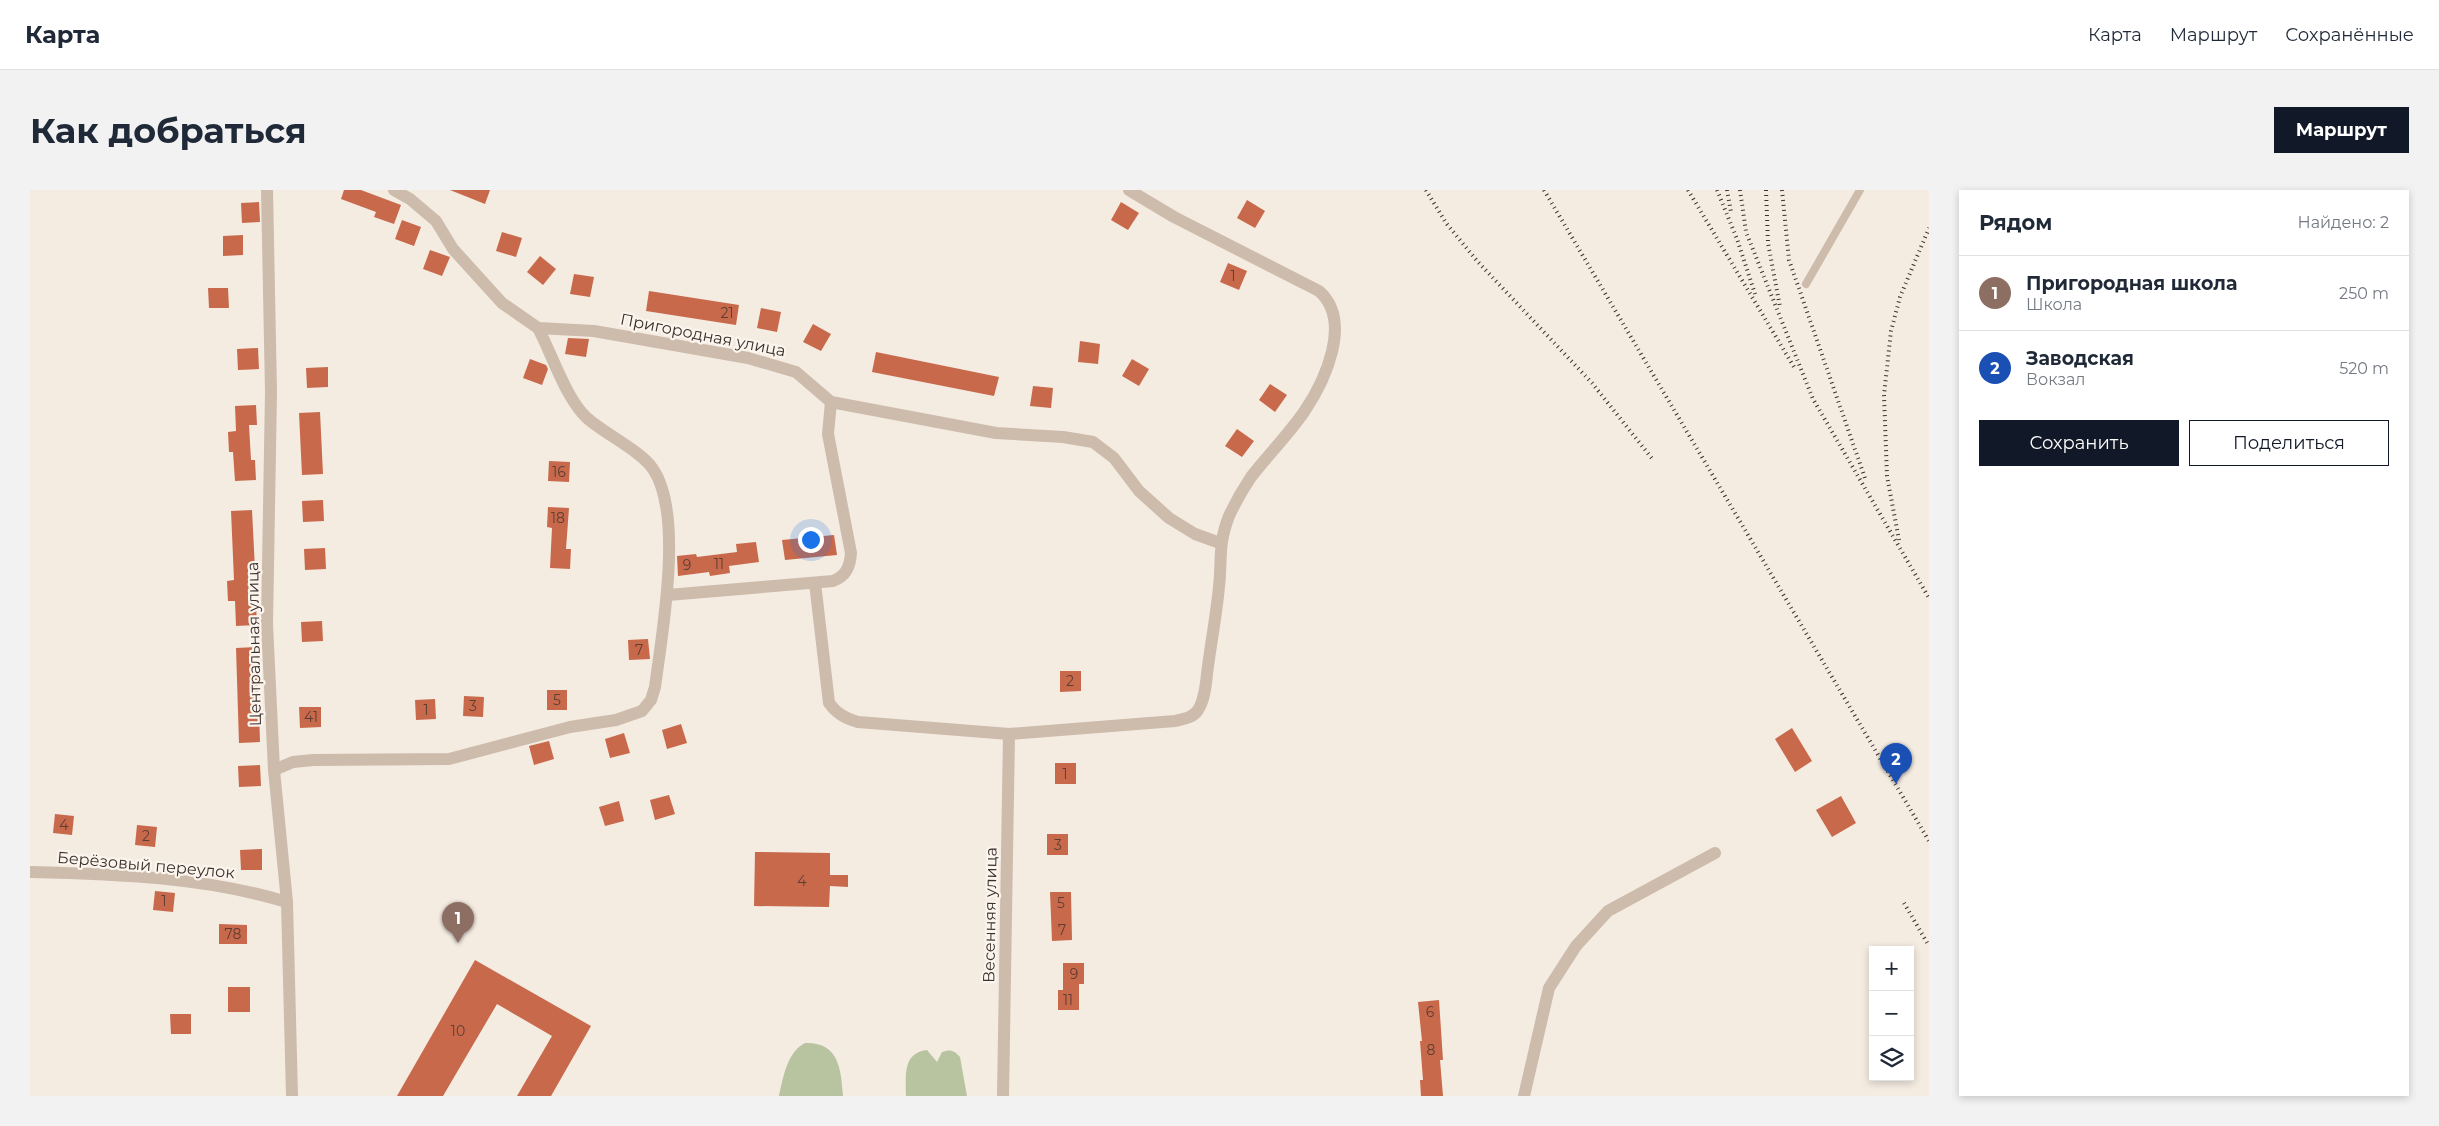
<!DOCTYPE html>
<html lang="ru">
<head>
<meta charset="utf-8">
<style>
	body { margin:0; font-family:Montserrat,sans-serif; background:#f2f2f3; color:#1f2937 }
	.controls { position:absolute; right:15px; bottom:15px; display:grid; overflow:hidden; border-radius:0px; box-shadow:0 2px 8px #0003 }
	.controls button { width:45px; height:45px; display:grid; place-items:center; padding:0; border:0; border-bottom:1px solid #e0e1e3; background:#fff; color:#1f2937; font:25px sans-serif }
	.you { position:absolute; left:780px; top:349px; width:18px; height:18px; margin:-12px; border:4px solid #fff; border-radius:50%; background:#1a73e8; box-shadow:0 0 0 8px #1a73e833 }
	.badge { display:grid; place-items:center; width:32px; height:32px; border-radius:50%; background:#111827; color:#fff; font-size:16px; font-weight:700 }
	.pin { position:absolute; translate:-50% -41px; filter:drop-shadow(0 1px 2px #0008) }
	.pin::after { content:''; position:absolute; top:26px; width:18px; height:15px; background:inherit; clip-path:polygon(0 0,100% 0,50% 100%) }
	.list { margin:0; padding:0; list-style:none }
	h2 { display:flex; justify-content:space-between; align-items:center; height:65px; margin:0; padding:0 20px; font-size:21px }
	h2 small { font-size:16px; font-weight:400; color:#747a83 }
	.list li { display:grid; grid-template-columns:32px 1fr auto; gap:15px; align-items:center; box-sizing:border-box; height:75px; padding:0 20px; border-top:1px solid #e0e1e3 }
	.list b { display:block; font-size:19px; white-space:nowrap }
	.list p { margin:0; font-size:16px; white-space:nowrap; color:#747a83 }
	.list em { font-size:16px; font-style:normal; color:#747a83 }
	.actions { display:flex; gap:10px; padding:15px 20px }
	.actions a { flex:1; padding:11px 0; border:1px solid #111827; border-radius:0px; text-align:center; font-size:18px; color:#111827 }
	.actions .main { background:#111827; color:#fff }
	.icon { flex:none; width:28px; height:28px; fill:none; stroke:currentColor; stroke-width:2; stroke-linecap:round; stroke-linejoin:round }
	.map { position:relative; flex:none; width:1899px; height:906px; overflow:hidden; border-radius:0px }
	header { display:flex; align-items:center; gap:30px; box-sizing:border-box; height:70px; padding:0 25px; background:#fff; border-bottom:1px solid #e0e1e3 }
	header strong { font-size:24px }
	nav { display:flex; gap:28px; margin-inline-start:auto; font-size:18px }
	.intro { display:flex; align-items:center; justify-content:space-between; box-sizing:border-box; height:120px; padding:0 30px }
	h1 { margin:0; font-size:35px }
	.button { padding:12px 22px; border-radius:0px; background:#111827; color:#fff; font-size:18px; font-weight:700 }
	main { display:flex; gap:30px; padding:0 30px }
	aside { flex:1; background:#fff; border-radius:0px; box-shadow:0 2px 8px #0003 }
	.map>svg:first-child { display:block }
</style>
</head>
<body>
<header>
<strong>Карта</strong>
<nav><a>Карта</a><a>Маршрут</a><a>Сохранённые</a></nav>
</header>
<div class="intro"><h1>Как добраться</h1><a class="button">Маршрут</a></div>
<main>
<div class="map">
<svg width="1899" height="906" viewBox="0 0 1899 906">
	<rect width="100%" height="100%" fill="#f4ebe1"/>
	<g fill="#b8c4a0">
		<path d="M 775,853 C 809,852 811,879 813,906 L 749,906 C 753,888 757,862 775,853 Z"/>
		<path d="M 897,860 L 907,872 L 912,862 C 920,859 924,860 930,867 L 937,906 L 876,906 C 876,886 872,863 897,860 Z"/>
	</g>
	<g fill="#c8694b">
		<polygon points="314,0 331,0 371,15 364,34 344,27 346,22 311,9"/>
		<polygon points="420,0 460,0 455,14"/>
		<polygon points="1217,10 1235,21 1225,38 1207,28"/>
		<polygon points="229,12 230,32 212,33 211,13"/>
		<polygon points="1091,12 1109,23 1098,40 1081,30"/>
		<polygon points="372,30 391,37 384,56 365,49"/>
		<polygon points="472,42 492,48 486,67 466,61"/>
		<polygon points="213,45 213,65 193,66 193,46"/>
		<polygon points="400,60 420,67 412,86 393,79"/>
		<polygon points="510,66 526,79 513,95 497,82"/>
		<polygon points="1198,73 1217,81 1209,100 1190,92"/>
		<polygon points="544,84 564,87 560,107 540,104"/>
		<polygon points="178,98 198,98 199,118 179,118"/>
		<polygon points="619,101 709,115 706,135 616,121"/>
		<polygon points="731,118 751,122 747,142 727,138"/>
		<polygon points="783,134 801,144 791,161 773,152"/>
		<polygon points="538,148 559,149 556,167 535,164"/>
		<polygon points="1050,151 1070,154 1068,174 1048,172"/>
		<polygon points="228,158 229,179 208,180 207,159"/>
		<polygon points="846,162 969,187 964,206 842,182"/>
		<polygon points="500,169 516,175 518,179 512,195 493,188"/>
		<polygon points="1102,169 1119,179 1109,196 1092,186"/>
		<polygon points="298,177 298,197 277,198 276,178"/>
		<polygon points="1240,194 1257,205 1245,222 1229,210"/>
		<polygon points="1003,196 1023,198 1021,218 1000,216"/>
		<polygon points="226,215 227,235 219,235 221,270 225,270 226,290 205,291 203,262 199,262 198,242 206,241 205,216"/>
		<polygon points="290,222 293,284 272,285 269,223"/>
		<polygon points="1207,239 1224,251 1212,267 1195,256"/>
		<polygon points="519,271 540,272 539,292 518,291"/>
		<polygon points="293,310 294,331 273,332 272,311"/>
		<polygon points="518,317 539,318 536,359 541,359 540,379 520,378 522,338 517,337"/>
		<polygon points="222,320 225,379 218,379 219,416 226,415 227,435 206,436 205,411 198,411 197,391 204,390 201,321"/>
		<polygon points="804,345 807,365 755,370 752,350"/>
		<polygon points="726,352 729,372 699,376 700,383 680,386 679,382 648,386 647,366 666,364 667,367 707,362 706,354"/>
		<polygon points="295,358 296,379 275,380 274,359"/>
		<polygon points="292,431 293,451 272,452 271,432"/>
		<polygon points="618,449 620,469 599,470 598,450"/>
		<polygon points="227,457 230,552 209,553 206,458"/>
		<polygon points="1030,481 1051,481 1051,501 1030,502"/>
		<rect x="517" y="500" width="20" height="20"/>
		<polygon points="434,506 454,507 453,527 433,526"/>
		<polygon points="405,509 406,529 386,530 385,510"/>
		<polygon points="269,517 291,517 291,537 270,538"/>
		<polygon points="651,534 657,553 637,559 632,540"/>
		<polygon points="1762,538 1782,571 1765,582 1745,549"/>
		<polygon points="594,543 600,563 580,568 575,549"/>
		<polygon points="519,551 524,569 504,575 499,556"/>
		<rect x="1025" y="573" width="21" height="21"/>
		<polygon points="230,575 231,596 209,597 208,576"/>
		<polygon points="639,605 645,624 625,630 620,610"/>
		<polygon points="1811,606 1826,633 1802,647 1786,620"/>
		<polygon points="589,611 594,631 575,636 569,617"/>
		<polygon points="25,624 44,626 42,645 23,643"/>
		<polygon points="107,635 127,637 125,657 105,655"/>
		<rect x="1017" y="644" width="21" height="21"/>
		<polygon points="232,659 232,680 211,680 210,660"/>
		<polygon points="725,662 800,663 800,685 818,685 818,697 800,696 799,717 724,716"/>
		<polygon points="125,701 145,703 143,722 123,720"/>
		<polygon points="1020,702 1041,702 1042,750 1022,751"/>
		<polygon points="189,734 217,735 217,754 189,754"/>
		<polygon points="445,770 561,836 521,906 487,906 522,846 467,814 413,906 367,906"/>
		<polygon points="1033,773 1054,773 1054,794 1049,794 1049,820 1028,820 1028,800 1033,800"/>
		<rect x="198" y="797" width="22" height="25"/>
		<polygon points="1409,810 1413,870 1410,870 1413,906 1391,906 1390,890 1393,890 1390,851 1392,851 1388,812"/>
		<polygon points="140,824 161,824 161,844 141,844"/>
	</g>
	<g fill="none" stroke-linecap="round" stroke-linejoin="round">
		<polyline stroke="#cdbbac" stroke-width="8" points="1776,94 1830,0"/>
		<g stroke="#cdbbac" stroke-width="12">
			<polyline points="237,0 241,202 237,434 244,580 257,712 262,906"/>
			<polyline points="364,0 380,9 406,31 423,59 472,113 508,138 564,141 718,168 766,182 801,212 966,243 1033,247 1063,252 1084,268 1109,301 1139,328 1165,344 1190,353"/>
			<path d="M 785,393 L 799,513 C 807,524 815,528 828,532 L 979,544 L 1145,531 C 1153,529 1163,528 1168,520 C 1176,508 1176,489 1178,476 C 1182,446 1188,416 1190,385 C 1191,362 1190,349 1199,326 C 1205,313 1213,299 1221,287 C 1238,265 1258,245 1274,222 C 1295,191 1323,131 1289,101 L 1144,27 L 1099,0"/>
			<path d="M 638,405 L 803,391 C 816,386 820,377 821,363 L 798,244 L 801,212"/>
			<path d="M 244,580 L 263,572 L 283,570 L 419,569 L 540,537 L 586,530 L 612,521 L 621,510 L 625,497 C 632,443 654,325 623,279 C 611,261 575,244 557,228 C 536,209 522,164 508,138"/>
			<path d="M 0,682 C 86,684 174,687 257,712"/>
			<polyline points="973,906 979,544"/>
			<polyline points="1494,906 1519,798 1546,756 1578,721 1685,663"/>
		</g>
		<g stroke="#3b302b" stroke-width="4" stroke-dasharray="1 4" stroke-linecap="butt">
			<polyline points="1396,0 1416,33 1448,72 1562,193 1624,271"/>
			<polyline points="1514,0 1899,651"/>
			<polyline points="1658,0 1764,177"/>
			<polyline points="1687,0 1707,49 1725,104"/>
			<polyline points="1697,0 1701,22"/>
			<polyline points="1710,0 1716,42 1783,209 1899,408"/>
			<polyline points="1736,0 1738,53 1750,117"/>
			<polyline points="1752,0 1759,70 1836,291"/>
			<polyline points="1869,350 1857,286 1854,205 1861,141 1870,107 1899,38"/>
			<polyline points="1874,713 1899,756"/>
		</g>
	</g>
	<g text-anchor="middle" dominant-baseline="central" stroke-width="4.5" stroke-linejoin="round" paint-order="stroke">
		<g font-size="14" fill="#5e3e33">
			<text x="1203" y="86">1</text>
			<text x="697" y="123">21</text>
			<text x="529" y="282">16</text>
			<text x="528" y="328">18</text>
			<text x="689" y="374">11</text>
			<text x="657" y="375">9</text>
			<text x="609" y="460">7</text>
			<text x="1040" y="491">2</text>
			<text x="527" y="510">5</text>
			<text x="443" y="516">3</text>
			<text x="396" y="520">1</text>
			<text x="281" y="527">41</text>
			<text x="1035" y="584">1</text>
			<text x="34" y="635">4</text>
			<text x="116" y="646">2</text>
			<text x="1028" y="655">3</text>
			<text x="772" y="691">4</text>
			<text x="134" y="711">1</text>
			<text x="1031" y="713">5</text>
			<text x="1032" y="740">7</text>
			<text x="203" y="744">78</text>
			<text x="1044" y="784">9</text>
			<text x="1038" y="810">11</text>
			<text x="1400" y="822">6</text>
			<text x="428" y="841">10</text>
			<text x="1401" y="860">8</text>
		</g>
		<g font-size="16" fill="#3b302b" stroke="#fbf5ee">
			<text transform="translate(673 145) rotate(11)">Пригородная улица</text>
			<text transform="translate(224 454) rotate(-91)">Центральная улица</text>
			<text transform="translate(116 675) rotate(5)">Берёзовый переулок</text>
			<text transform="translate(960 725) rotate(-89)">Весенняя улица</text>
		</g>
	</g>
</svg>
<div class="controls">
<button>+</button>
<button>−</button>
<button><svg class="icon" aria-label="layers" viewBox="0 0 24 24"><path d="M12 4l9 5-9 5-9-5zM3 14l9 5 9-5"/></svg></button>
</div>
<div class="you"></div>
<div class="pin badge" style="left:428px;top:753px;background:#8d6e63">1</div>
<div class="pin badge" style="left:1866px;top:594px;background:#1a4fb4">2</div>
</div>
<aside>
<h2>Рядом<small>Найдено: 2</small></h2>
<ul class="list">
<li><span class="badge" style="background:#8d6e63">1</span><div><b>Пригородная школа</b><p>Школа</p></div><em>250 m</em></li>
<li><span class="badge" style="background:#1a4fb4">2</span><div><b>Заводская</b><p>Вокзал</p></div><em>520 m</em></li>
</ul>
<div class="actions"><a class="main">Сохранить</a><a>Поделиться</a></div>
</aside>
</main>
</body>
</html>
